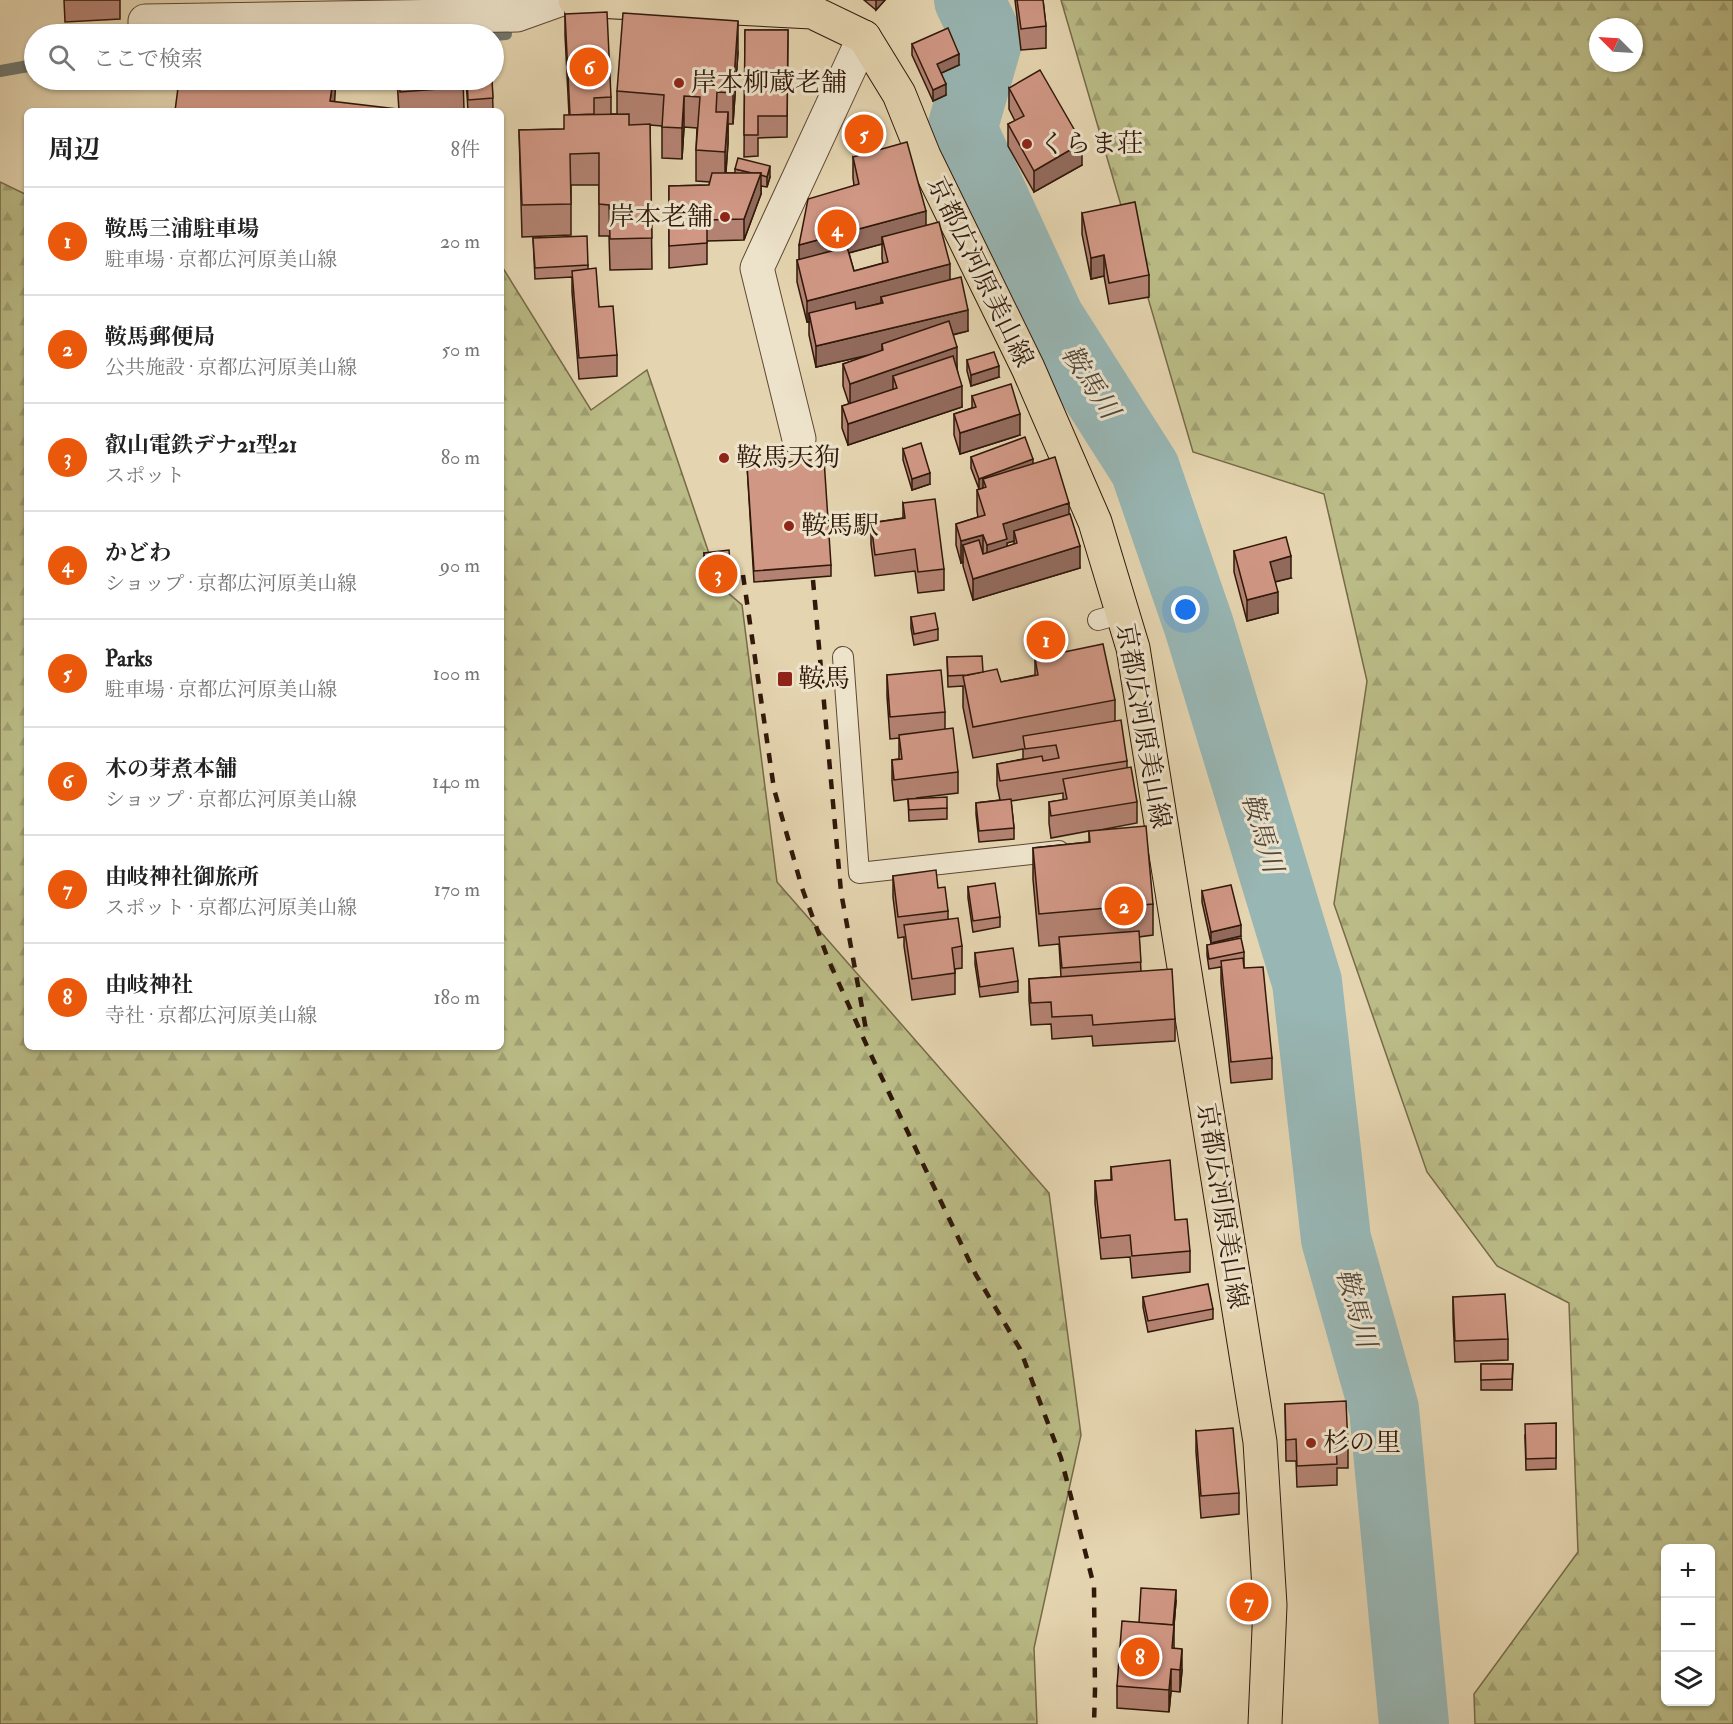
<!DOCTYPE html>
<html lang="ja">
<head>
<meta charset="utf-8">
<style>
	body { margin:0; font-family:"IM FELL Double Pica","Noto Serif JP",serif; background:#f2f2f2; color:#222 }
	.controls { position:absolute; right:18px; bottom:18px; display:grid; overflow:hidden; border-radius:9px; box-shadow:0 2px 4px #0004 }
	.controls button { width:54px; height:54px; display:grid; place-items:center; padding:0; border:0; border-bottom:2px solid #e0e0e0; background:#fff; color:#222; font:30px sans-serif }
	.compass { position:absolute; left:1589px; top:18px; width:54px; height:54px; border-radius:50%; background:#fff; box-shadow:0 2px 4px #0004; rotate:294deg }
	.you { position:absolute; left:1186px; top:610px; width:21px; height:21px; margin:-15px; border:4px solid #fff; border-radius:50%; background:#1a73e8; box-shadow:0 0 0 9px #1a73e833 }
	.badge { display:grid; place-items:center; width:39px; height:39px; border-radius:50%; background:#ea580c; color:#fff; font-size:20px; font-weight:700 }
	.pin { position:absolute; translate:-50% -50%; border:3px solid #fff; box-shadow:0 2px 6px #0006 }
	.list { margin:0; padding:0; list-style:none }
	h2 { display:flex; justify-content:space-between; align-items:center; height:78px; margin:0; padding:0 24px; font-size:26px }
	h2 small { font-size:20px; font-weight:400; color:#767676 }
	.list li { display:grid; grid-template-columns:39px 1fr auto; gap:18px; align-items:center; box-sizing:border-box; height:108px; padding:0 24px; border-top:2px solid #e0e0e0 }
	.list b { display:block; font-size:22px; white-space:nowrap }
	.list p { margin:0; font-size:20px; white-space:nowrap; color:#767676 }
	.list em { font-size:20px; font-style:normal; color:#767676 }
	.icon { flex:none; width:33px; height:33px; fill:none; stroke:currentColor; stroke-width:2; stroke-linecap:round; stroke-linejoin:round }
	.map { position:relative; flex:none; width:1733px; height:1724px; overflow:hidden }
	.search { position:absolute; background:#fff; box-shadow:0 2px 4px #0004; left:24px; top:24px; width:480px; height:66px; display:flex; align-items:center; gap:15px; box-sizing:border-box; padding:0 21px; border-radius:33px; color:#767676; font-size:22px }
	.panel { position:absolute; background:#fff; box-shadow:0 2px 4px #0004; left:24px; top:108px; width:480px; height:942px; border-radius:9px }
	.map>svg:first-child { display:block }
</style>
</head>
<body>
<div class="map">
<svg width="1733" height="1724" viewBox="0 0 1733 1724">
	<defs>
		<pattern id="forest-firs" width="22" height="20" patternUnits="userSpaceOnUse" patternTransform="scale(1.5)"><rect width="22" height="20" fill="#babb86"/><path d="M5 1l3.5 6h-7zM16 11l3.5 6h-7z" fill="#a0a072"/></pattern>
	</defs>
	<rect width="100%" height="100%" fill="#e4d4af"/>
	<filter id="stains"><feTurbulence type="fractalNoise" baseFrequency=".00333" numOctaves="4"/><feColorMatrix values="0 0 0 0 .2 0 0 0 0 .09 0 0 0 0 .02 0 0 0 .5 -.17"/></filter>
	<radialGradient id="worn" r=".72"><stop offset=".6" stop-color="#630" stop-opacity="0"/><stop offset="1" stop-color="#630" stop-opacity=".3"/></radialGradient>
	<g fill="url(#forest-firs)" stroke="#766a48" stroke-width="1.5" fill-rule="evenodd">
		<path d="M 1061,0 L 1733,0 L 1733,1724 L 1475,1724 L 1474,1694 L 1578,1552 L 1569,1303 L 1497,1266 L 1427,1172 L 1334,904 L 1367,681 L 1324,494 L 1193,452 ZM 1598,27 L 1634,27 L 1634,63 L 1598,63 ZM 1666,1548 L 1710,1548 L 1710,1702 L 1666,1702 Z"/>
		<polygon points="0,182 27,195 27,1047 501,1047 501,265 591,410 647,370 720,586 742,605 777,882 1049,1193 1081,1435 1034,1648 1037,1724 0,1724"/>
	</g>
	<g fill="none" stroke-linecap="round" stroke-linejoin="round">
		<g stroke="#6f7770" stroke-width="12">
			<polyline points="494,35 506,34"/>
			<polyline points="0,71 34,65"/>
		</g>
		<polyline stroke="#98b6b4" stroke-width="70" points="969,0 988,39 962,129 1049,318 1145,469 1199,626 1307,982 1336,1239 1384,1409 1414,1724"/>
		<defs>
			<g id="lane">
				<polyline points="1098,620 1123,613"/>
				<polyline points="843,657 859,873 1059,851"/>
			</g>
			<g id="street">
				<polyline points="145,31 145,21 517,15 559,0"/>
				<polyline points="799,439 757,268 864,37"/>
			</g>
			<polyline id="primary" points="575,0 812,12 864,37 899,94 924,156 1028,368 1095,522 1133,648 1260,1442 1270,1605 1265,1724"/>
		</defs>
		<use href="#lane" stroke="#5e4733" stroke-width="22"/>
		<use href="#street" stroke="#5e4733" stroke-width="35"/>
		<use href="#primary" stroke="#31180a" stroke-width="35"/>
		<use href="#lane" stroke="#ede3cb" stroke-width="20"/>
		<use href="#street" stroke="#ede3cb" stroke-width="33"/>
		<use href="#primary" stroke="#e4d4af" stroke-width="33"/>
		<g stroke="#31180a" stroke-width="4.5" stroke-dasharray="10 10" stroke-linecap="butt">
			<polyline points="743,575 774,789 802,888 828,959 871,1055 976,1275 1020,1349 1061,1458 1094,1586 1095,1690 1094,1724"/>
			<polyline points="813,580 841,892 867,1035"/>
		</g>
	</g>
	<g fill="#b38272" stroke="#31180a" stroke-width="1.5" fill-rule="evenodd">
		<polygon points="64,0 120,0 120,19 65,22"/>
		<polygon points="864,0 885,0 876,10"/>
		<polygon points="1015,0 1043,0 1046,26 1046,48 1021,50"/>
		<polygon points="565,14 611,97 611,114 617,114 617,91 738,52 733,124 728,124 728,143 726,173 735,173 735,169 770,177 767,187 761,186 761,194 744,240 707,241 707,264 669,268 669,186 709,185 710,182 696,181 696,150 697,128 684,127 682,159 662,158 662,126 650,125 652,269 610,270 609,236 599,236 599,185 571,185 571,235 522,237 519,130 564,129 569,115 565,35"/>
		<polygon points="745,30 788,30 787,137 758,138 758,156 744,157"/>
		<polygon points="912,44 959,65 941,73 946,95 933,101 912,55"/>
		<polygon points="397,80 463,80 464,109 432,111 399,111"/>
		<polygon points="466,80 492,80 493,109 468,110"/>
		<polygon points="1009,88 1082,165 1034,192 1008,146 1008,124 1015,121 1009,109"/>
		<polygon points="501,127 503,171 501,171"/>
		<path d="M 853,157 L 926,226 L 950,280 L 968,331 L 953,335 L 962,407 L 848,445 L 842,428 L 842,406 L 849,404 L 843,386 L 843,364 L 873,354 L 816,367 L 809,335 L 809,322 L 807,322 L 797,282 L 797,260 L 799,260 L 854,185 L 853,178 ZM 882,244 L 882,259 L 883,263 L 854,271 L 849,253 Z"/>
		<polygon points="1082,213 1149,275 1149,297 1109,304 1104,276 1091,279 1082,234"/>
		<polygon points="533,238 588,265 588,269 599,307 617,355 617,376 579,379 572,292 572,277 535,279"/>
		<polygon points="967,360 999,377 971,386 967,371"/>
		<polygon points="972,396 1020,435 960,454 954,435 954,414 972,408"/>
		<polygon points="903,449 930,484 912,490 903,460"/>
		<path d="M 971,457 L 1033,464 L 1069,514 L 1080,568 L 973,600 L 963,566 L 963,562 L 961,563 L 956,545 L 956,524 L 978,517 L 977,511 L 977,490 L 979,489 L 971,468 ZM 1014,541 L 1014,544 L 1007,547 L 1007,543 Z"/>
		<polygon points="747,465 831,565 831,576 754,582"/>
		<polygon points="903,503 944,569 944,590 918,593 915,571 875,576 871,544 871,523 903,518"/>
		<polygon points="1234,551 1291,578 1275,582 1278,613 1247,621 1234,572"/>
		<polygon points="704,553 731,574 731,585 707,588 704,564"/>
		<polygon points="911,617 938,629 938,640 914,645 911,628"/>
		<polygon points="947,657 983,672 1001,682 1035,675 1035,658 1115,700 1115,721 1127,761 1127,768 1137,802 1137,823 1100,830 1153,904 1153,935 1139,937 1141,971 1175,1019 1175,1041 1093,1046 1092,1036 1052,1039 1051,1024 1031,1025 1029,1000 1029,979 1061,977 1059,944 1039,946 1033,879 1033,848 1089,842 1089,831 1051,838 1049,823 1049,802 1063,800 1063,793 1011,801 1014,828 1014,839 979,842 976,814 976,803 1000,800 997,785 997,764 1023,759 1023,749 973,758 963,707 963,686 948,687"/>
		<polygon points="887,675 945,712 945,729 958,772 958,793 916,798 947,808 947,819 909,821 908,799 894,801 892,781 892,760 899,759 899,738 890,739 887,696"/>
		<polygon points="893,876 938,888 948,911 948,919 962,946 962,968 955,969 955,994 912,1000 904,946 904,937 898,938 893,897"/>
		<polygon points="968,887 1000,917 1000,927 973,932 968,898"/>
		<polygon points="1202,891 1241,936 1211,943 1202,902"/>
		<polygon points="1207,945 1244,952 1244,968 1272,1058 1272,1079 1231,1083 1221,982 1221,967 1209,969 1207,955"/>
		<polygon points="975,953 1018,981 1018,992 980,997 975,964"/>
		<polygon points="1111,1167 1175,1220 1190,1251 1190,1272 1132,1278 1130,1257 1101,1259 1095,1203 1095,1181 1111,1180"/>
		<polygon points="1143,1297 1213,1309 1213,1319 1148,1332 1143,1307"/>
		<polygon points="1453,1297 1508,1339 1508,1360 1455,1362 1453,1318"/>
		<polygon points="1481,1364 1513,1364 1512,1390 1481,1390"/>
		<polygon points="1285,1404 1348,1446 1348,1468 1337,1468 1337,1485 1297,1487 1296,1461 1286,1461"/>
		<polygon points="1556,1423 1556,1469 1526,1470 1525,1435"/>
		<polygon points="1196,1431 1239,1493 1239,1514 1201,1518 1196,1452"/>
		<polygon points="1176,1601 1174,1625 1174,1648 1182,1670 1180,1692 1171,1691 1169,1712 1117,1708 1117,1686 1139,1623"/>
	</g>
	<g fill="#926a5c" stroke="#31180a" stroke-width="1.5">
		<polygon points="876,0 885,0 876,10"/>
		<polygon points="738,21 738,52 733,124 733,93"/>
		<polygon points="959,54 959,65 937,75 937,64"/>
		<polygon points="333,80 336,80 334,111 330,101"/>
		<polygon points="946,84 946,95 933,101 933,90"/>
		<polygon points="684,96 684,127 682,159 682,128"/>
		<polygon points="728,112 728,143 725,183 725,152"/>
		<polygon points="1082,143 1082,165 1034,192 1034,171"/>
		<polygon points="770,166 770,177 767,187 767,177"/>
		<polygon points="761,173 761,194 744,240 744,219"/>
		<polygon points="926,211 926,232 882,237 882,244 799,266 799,245"/>
		<polygon points="1104,255 1104,276 1091,279 1091,258"/>
		<polygon points="950,264 950,285 881,297 881,303 811,321 809,313 809,322 807,322 807,301"/>
		<polygon points="968,310 968,331 883,351 882,344 882,352 816,367 816,346"/>
		<polygon points="957,347 957,369 893,376 893,391 850,405 850,384"/>
		<polygon points="999,366 999,377 971,386 971,375"/>
		<polygon points="962,386 962,407 848,445 848,424"/>
		<polygon points="1020,414 1020,435 960,454 960,433"/>
		<polygon points="1033,459 1033,470 983,479 983,488 979,490 979,479"/>
		<polygon points="930,473 930,484 912,490 912,479"/>
		<polygon points="1069,503 1069,524 1014,531 1014,541 1007,543 1007,560 987,567 987,545 1003,524"/>
		<polygon points="983,535 983,556 963,545 963,562 961,563 961,541"/>
		<polygon points="1080,546 1080,568 973,600 973,579"/>
		<polygon points="1291,556 1291,578 1270,583 1270,562"/>
		<polygon points="1278,592 1278,613 1247,621 1247,600"/>
		<polygon points="1241,925 1241,936 1211,943 1211,932"/>
		<polygon points="1176,1590 1176,1601 1173,1638 1173,1627"/>
		<polygon points="1182,1649 1182,1670 1180,1692 1180,1670"/>
		<polygon points="1171,1669 1171,1691 1169,1712 1169,1690"/>
	</g>
	<g fill="#d09784" stroke="#31180a" stroke-width="1.5">
		<polygon points="1017,0 1043,0 1046,26 1021,29"/>
		<polygon points="607,12 611,97 594,98 594,114 570,115 565,14"/>
		<polygon points="623,13 738,21 733,93 717,92 716,112 728,112 725,152 696,150 700,97 684,96 682,128 662,127 664,95 617,91"/>
		<polygon points="948,28 959,54 937,64 946,84 933,90 912,44"/>
		<polygon points="745,30 788,30 787,116 758,116 758,135 744,135"/>
		<polygon points="184,31 216,34 184,34"/>
		<polygon points="1040,70 1082,143 1034,171 1008,124 1024,116 1009,88"/>
		<polygon points="179,80 333,80 330,101 397,109 397,111 175,111"/>
		<polygon points="399,80 463,80 464,87 400,92"/>
		<polygon points="467,80 492,80 493,98 468,100"/>
		<polygon points="629,114 629,125 650,124 652,238 610,239 609,205 599,204 599,153 570,154 571,204 522,205 519,130 564,129 564,115"/>
		<polygon points="501,127 503,160 501,160"/>
		<polygon points="907,142 926,211 799,245 808,199 859,184 853,157"/>
		<polygon points="738,158 770,166 767,177 761,175 761,173 752,173 735,169"/>
		<polygon points="712,173 761,173 744,219 707,220 707,243 669,246 669,186 709,185"/>
		<polygon points="1135,202 1149,275 1109,283 1104,255 1091,258 1082,213"/>
		<polygon points="939,222 950,264 807,301 797,260 847,247 854,271 888,262 882,237"/>
		<polygon points="587,236 588,265 535,268 533,238"/>
		<polygon points="596,268 599,307 613,306 617,355 579,358 572,271"/>
		<polygon points="961,277 968,310 816,346 809,313 855,302 856,309 883,303 881,297"/>
		<polygon points="949,321 957,347 850,384 843,364 883,350 882,344"/>
		<polygon points="994,352 999,366 971,375 967,360"/>
		<polygon points="953,356 962,386 848,424 842,406 897,388 893,376"/>
		<polygon points="1011,384 1020,414 960,433 954,414 976,407 972,396"/>
		<polygon points="1025,437 1033,459 979,479 971,457"/>
		<polygon points="921,443 930,473 912,479 903,449"/>
		<polygon points="1055,457 1069,503 1003,524 1007,539 987,545 983,535 961,541 956,524 985,515 977,490 986,487 983,479"/>
		<polygon points="824,459 831,565 754,571 747,465"/>
		<polygon points="935,499 944,569 918,572 915,549 875,555 871,523 905,518 903,503"/>
		<polygon points="1070,514 1080,546 973,579 963,545 979,540 983,554 1017,543 1014,531"/>
		<polygon points="1286,537 1291,556 1270,562 1278,592 1247,600 1234,551"/>
		<polygon points="729,550 731,574 707,577 704,553"/>
		<polygon points="935,613 938,629 914,634 911,617"/>
		<polygon points="1103,644 1115,700 973,727 963,676 997,669 1001,682 1038,675 1035,658"/>
		<polygon points="982,656 983,672 967,675 948,676 947,657"/>
		<polygon points="941,670 945,712 890,717 887,675"/>
		<polygon points="1121,720 1127,761 1000,781 997,764 1042,756 1043,761 1059,758 1056,745 1025,749 1023,736"/>
		<polygon points="953,728 958,772 894,780 892,760 902,759 899,735"/>
		<polygon points="1131,767 1137,802 1051,816 1049,802 1067,799 1063,779"/>
		<polygon points="947,797 947,808 909,810 908,799"/>
		<polygon points="1011,799 1014,828 979,831 976,803"/>
		<polygon points="1146,826 1153,904 1039,914 1033,848 1090,842 1089,831"/>
		<polygon points="936,870 938,888 945,887 948,911 898,917 893,876"/>
		<polygon points="995,883 1000,917 973,921 968,887"/>
		<polygon points="1231,885 1241,925 1211,932 1202,891"/>
		<polygon points="958,918 962,946 952,948 955,973 912,979 904,925"/>
		<polygon points="1139,931 1141,962 1062,968 1059,937"/>
		<polygon points="1241,938 1244,952 1209,959 1207,945"/>
		<polygon points="1013,948 1018,981 980,987 975,953"/>
		<polygon points="1243,958 1244,968 1263,967 1272,1058 1231,1062 1221,961"/>
		<polygon points="1172,969 1175,1019 1093,1025 1092,1015 1052,1017 1051,1002 1031,1003 1029,979"/>
		<polygon points="1170,1160 1175,1220 1187,1219 1190,1251 1132,1256 1130,1235 1101,1238 1095,1181 1112,1180 1111,1167"/>
		<polygon points="1208,1284 1213,1309 1148,1321 1143,1297"/>
		<polygon points="1505,1294 1508,1339 1455,1341 1453,1297"/>
		<polygon points="1481,1364 1513,1364 1512,1379 1481,1380"/>
		<polygon points="1346,1401 1348,1446 1336,1447 1337,1464 1297,1466 1296,1439 1286,1440 1285,1404"/>
		<polygon points="1556,1423 1556,1458 1526,1459 1525,1424"/>
		<polygon points="1233,1428 1239,1493 1201,1496 1196,1431"/>
		<polygon points="1141,1588 1176,1590 1173,1625 1139,1623"/>
		<polygon points="1122,1621 1174,1625 1172,1648 1182,1649 1180,1670 1171,1669 1169,1690 1117,1686"/>
	</g>
	<g fill="#8f2418" stroke="#ede3cb" stroke-width="2">
		<circle cx="679" cy="83" r="6"/>
		<circle cx="1027" cy="144" r="6"/>
		<circle cx="725" cy="217" r="6"/>
		<circle cx="724" cy="458" r="6"/>
		<circle cx="789" cy="526" r="6"/>
		<rect x="777" y="671" width="16" height="16" rx="3"/>
		<circle cx="1311" cy="1443" r="6"/>
	</g>
	<g text-anchor="middle" dominant-baseline="central" stroke-width="6" stroke-linejoin="round" paint-order="stroke">
		<g font-size="26" fill="#31180a" stroke="#ede3cb" text-anchor="start">
			<text x="691" y="83">岸本柳蔵老舗</text>
			<text x="1039" y="144">くらま荘</text>
			<text x="713" y="217" text-anchor="end">岸本老舗</text>
			<text x="736" y="458">鞍馬天狗</text>
			<text x="801" y="526">鞍馬駅</text>
			<text x="798" y="679">鞍馬</text>
			<text x="1323" y="1443">杉の里</text>
		</g>
		<g font-size="26" fill="#31180a" stroke="#ede3cb">
			<text transform="translate(980 272) rotate(64)">京都広河原美山線</text>
			<text transform="translate(1143 726) rotate(80)">京都広河原美山線</text>
			<text transform="translate(1222 1206) rotate(81)">京都広河原美山線</text>
		</g>
		<g font-size="27" font-style="italic" fill="#50473d" stroke="#ede3cb">
			<text transform="translate(1090 382) rotate(57)">鞍馬川</text>
			<text transform="translate(1262 833) rotate(73)">鞍馬川</text>
			<text transform="translate(1356 1308) rotate(74)">鞍馬川</text>
		</g>
	</g>
	<rect width="100%" height="100%" filter="url(#stains)"/>
	<rect width="100%" height="100%" fill="url(#worn)"/>
</svg>
<div class="controls">
<button>+</button>
<button>−</button>
<button><svg class="icon" aria-label="layers" viewBox="0 0 24 24"><path d="M12 4l9 5-9 5-9-5zM3 14l9 5 9-5"/></svg></button>
</div>
<svg class="compass" viewBox="-18 -18 36 36"><path d="M0-13l5 13h-10z" fill="#e53935"/><path d="M0 13l5-13h-10z" fill="#767676"/></svg>
<div class="you"></div>
<div class="pin badge" style="left:1046px;top:640px">1</div>
<div class="pin badge" style="left:1124px;top:906px">2</div>
<div class="pin badge" style="left:718px;top:574px">3</div>
<div class="pin badge" style="left:837px;top:229px">4</div>
<div class="pin badge" style="left:864px;top:134px">5</div>
<div class="pin badge" style="left:589px;top:67px">6</div>
<div class="pin badge" style="left:1249px;top:1602px">7</div>
<div class="pin badge" style="left:1140px;top:1657px">8</div>
<div class="search"><svg class="icon" aria-label="search" viewBox="0 0 24 24"><circle cx="10" cy="10" r="6"/><path d="M15 15l6 6"/></svg>ここで検索</div>
<section class="panel">
<h2>周辺<small>8件</small></h2>
<ul class="list">
<li><span class="badge">1</span><div><b>鞍馬三浦駐車場</b><p>駐車場 · 京都広河原美山線</p></div><em>20 m</em></li>
<li><span class="badge">2</span><div><b>鞍馬郵便局</b><p>公共施設 · 京都広河原美山線</p></div><em>50 m</em></li>
<li><span class="badge">3</span><div><b>叡山電鉄デナ21型21</b><p>スポット</p></div><em>80 m</em></li>
<li><span class="badge">4</span><div><b>かどわ</b><p>ショップ · 京都広河原美山線</p></div><em>90 m</em></li>
<li><span class="badge">5</span><div><b>Parks</b><p>駐車場 · 京都広河原美山線</p></div><em>100 m</em></li>
<li><span class="badge">6</span><div><b>木の芽煮本舗</b><p>ショップ · 京都広河原美山線</p></div><em>140 m</em></li>
<li><span class="badge">7</span><div><b>由岐神社御旅所</b><p>スポット · 京都広河原美山線</p></div><em>170 m</em></li>
<li><span class="badge">8</span><div><b>由岐神社</b><p>寺社 · 京都広河原美山線</p></div><em>180 m</em></li>
</ul>
</section>
</div>
</body>
</html>
